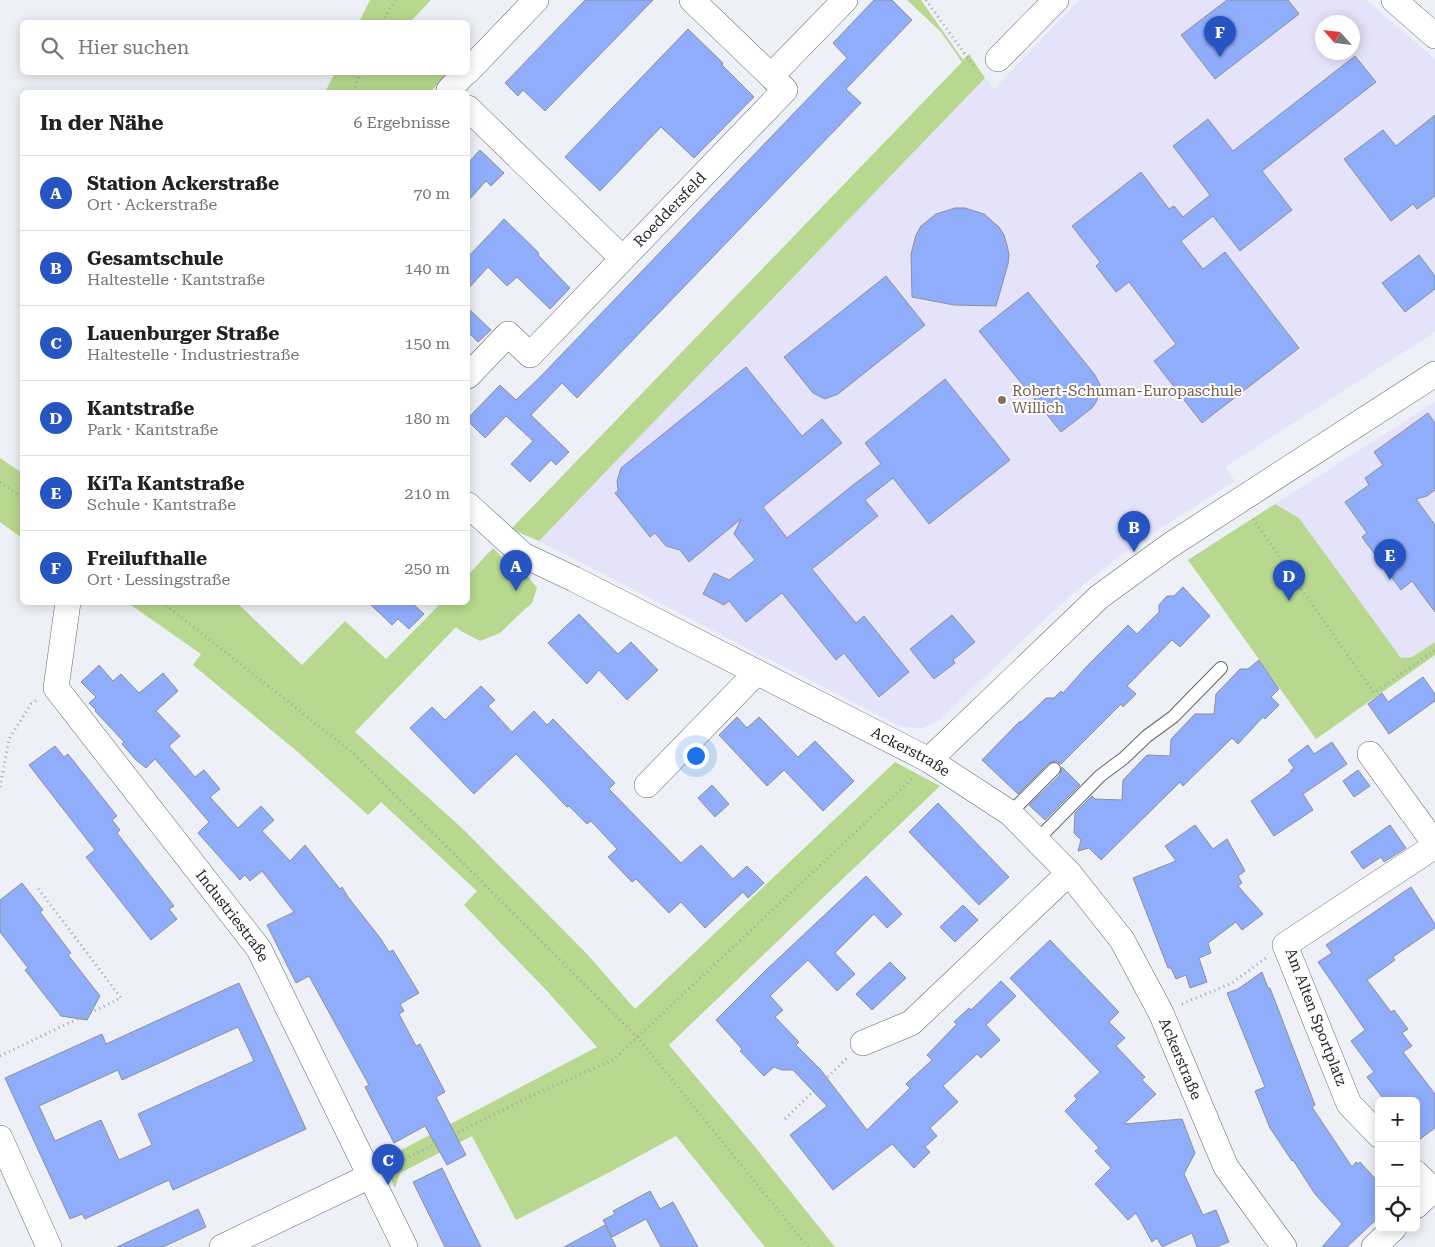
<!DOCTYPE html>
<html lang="de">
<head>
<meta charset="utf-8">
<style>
	body { margin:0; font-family:"Roboto Serif",serif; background:#f6f6f6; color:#222 }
	.controls { position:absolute; right:15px; bottom:15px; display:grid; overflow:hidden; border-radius:8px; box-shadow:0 2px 12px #0003 }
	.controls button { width:45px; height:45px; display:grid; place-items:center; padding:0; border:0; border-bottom:1px solid #e0e0e0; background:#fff; color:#222; font:25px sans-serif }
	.compass { position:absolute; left:1315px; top:15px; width:45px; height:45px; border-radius:50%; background:#fff; box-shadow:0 2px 12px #0003; rotate:297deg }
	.you { position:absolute; left:695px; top:755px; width:18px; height:18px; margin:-12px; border:4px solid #fff; border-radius:50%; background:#1a73e8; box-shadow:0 0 0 8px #1a73e833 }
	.badge { display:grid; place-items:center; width:32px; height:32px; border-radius:50%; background:#2654c2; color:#fff; font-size:16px; font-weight:700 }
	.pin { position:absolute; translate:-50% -41px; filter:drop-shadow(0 1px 2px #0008) }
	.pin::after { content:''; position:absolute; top:26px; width:18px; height:15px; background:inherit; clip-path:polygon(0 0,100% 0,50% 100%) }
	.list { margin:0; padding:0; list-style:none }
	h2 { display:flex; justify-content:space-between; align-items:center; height:65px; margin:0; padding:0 20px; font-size:21px }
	h2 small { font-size:16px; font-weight:400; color:#767676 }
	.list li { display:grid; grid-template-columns:32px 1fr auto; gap:15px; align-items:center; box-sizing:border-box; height:75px; padding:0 20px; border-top:1px solid #e0e0e0 }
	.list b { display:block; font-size:19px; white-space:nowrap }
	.list p { margin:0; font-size:16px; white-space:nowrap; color:#767676 }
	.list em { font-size:16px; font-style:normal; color:#767676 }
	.icon { flex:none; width:28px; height:28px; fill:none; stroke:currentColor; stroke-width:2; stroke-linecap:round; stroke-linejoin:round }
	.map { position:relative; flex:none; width:1435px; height:1247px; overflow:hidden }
	.search { position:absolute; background:#fff; box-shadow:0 2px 12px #0003; left:20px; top:20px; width:450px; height:55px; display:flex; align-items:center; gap:12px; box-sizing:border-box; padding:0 18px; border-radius:8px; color:#767676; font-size:19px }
	.panel { position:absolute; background:#fff; box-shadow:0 2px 12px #0003; left:20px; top:90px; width:450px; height:515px; border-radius:8px }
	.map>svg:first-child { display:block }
</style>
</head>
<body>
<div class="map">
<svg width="1435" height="1247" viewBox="0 0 1435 1247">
	<rect width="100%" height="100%" fill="#edf0f6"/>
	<g fill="#e5e3f9" fill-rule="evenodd">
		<path d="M 1079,0 L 1366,0 L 1435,59 L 1435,332 L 1225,467 L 1235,481 L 1139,542 L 1084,584 L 1032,631 L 940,720 L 921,729 L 899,726 L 539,541 L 985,78 L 994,89 ZM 1322,22 L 1352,22 L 1352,52 L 1322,52 Z"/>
		<polygon points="1435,402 1435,642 1412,657 1401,658 1299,518 1275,504"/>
	</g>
	<g fill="#b7d88e">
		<polygon points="370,0 431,0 410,22 359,22"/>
		<polygon points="907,0 921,0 963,60 969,54 985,78 539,541 511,529 962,62 941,32"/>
		<polygon points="335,73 449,73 430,92 325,92"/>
		<polygon points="0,458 22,473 22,538 0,522"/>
		<polygon points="1275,504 1299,518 1401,658 1412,657 1435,642 1435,655 1316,739 1188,560"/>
		<polygon points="493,548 513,568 527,575 537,588 532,603 523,611 500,633 480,641 461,631 456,627 355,732 463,829 587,954 635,1009 895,762 940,786 669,1045 751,1142 835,1247 765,1247 676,1136 610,1172 516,1220 472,1136 400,1173 395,1188 382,1160 597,1047 548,992 464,905 477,891 381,802 368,815 299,753 193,665 201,654 128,603 237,603 302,665 345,621 386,659 441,603 468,602 468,575"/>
	</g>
	<g fill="#90adfc" stroke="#8e9096" fill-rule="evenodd">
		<polygon points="585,0 653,0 545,111 523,90 518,96 505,83"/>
		<polygon points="874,0 892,0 912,20 846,89 861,103 577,398 562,383 531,415 569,452 556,465 551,460 530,482 511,464 533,441 506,416 485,438 468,421 468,418 500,385 516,400 540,377 847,58 833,43"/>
		<polygon points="1227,0 1288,0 1299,14 1215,79 1181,35"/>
		<polygon points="688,29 723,63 722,65 754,97 694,158 661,127 600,191 565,157"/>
		<polygon points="1355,56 1376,82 1262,171 1292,210 1240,251 1213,216 1181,241 1203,269 1225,252 1299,348 1202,423 1154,361 1176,344 1129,282 1116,292 1096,266 1100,262 1072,226 1141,172 1169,209 1174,206 1183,217 1210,195 1173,146 1208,119 1233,151"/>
		<polygon points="1435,115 1435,196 1417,209 1413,204 1391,221 1344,159 1383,130 1396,146"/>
		<polygon points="480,150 504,173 491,186 486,181 468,201 468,163"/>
		<polygon points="955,208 965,208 984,214 999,227 1004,235 1007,245 1009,255 1008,264 996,306 954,305 912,297 911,254 916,235 921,226 936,214"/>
		<polygon points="504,219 539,253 538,255 570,288 550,309 517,277 507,286 488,267 468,289 468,257"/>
		<polygon points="1419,255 1435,276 1435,289 1405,312 1382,283"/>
		<polygon points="886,276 925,325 838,394 825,399 813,393 784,357"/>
		<polygon points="1028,292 1095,375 1100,385 1099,395 1096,402 1092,408 1061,432 979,331"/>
		<polygon points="468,308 491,330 478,342 468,332"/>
		<polygon points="746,367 802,436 822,419 842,443 763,507 787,538 853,485 881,464 865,443 945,379 1010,460 929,524 893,478 865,500 878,516 812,569 856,623 864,616 909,672 879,697 844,653 836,660 782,593 746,622 729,601 724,605 703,594 714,573 729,580 755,560 734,534 741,519 689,562 680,550 666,546 655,533 650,537 615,493 618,491 617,481 621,468"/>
		<polygon points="1428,413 1435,423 1435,490 1427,496 1416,499 1435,525 1435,612 1412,581 1401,590 1362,537 1367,533 1345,502 1369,485 1365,478 1383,465 1374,452"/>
		<polygon points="1183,587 1210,616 1209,617 1180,647 1172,640 1127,686 1136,694 1123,707 1121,704 1061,764 1056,761 1049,763 1018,794 982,760 1020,721 1021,722 1046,698 1054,698 1061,691 1063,693 1088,665 1128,625 1137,634 1159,612 1159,605 1167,596 1174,596"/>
		<polygon points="368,602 414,602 413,604 424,614 409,629 398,619 392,625"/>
		<polygon points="579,614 618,654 631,642 658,670 627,700 599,670 587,684 548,643"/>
		<polygon points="952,615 975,642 953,660 955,663 934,679 910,649"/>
		<polygon points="1259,660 1279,689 1271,697 1279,705 1265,719 1263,717 1238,744 1232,738 1183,786 1180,782 1101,860 1089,848 1078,851 1081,840 1074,833 1075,813 1092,796 1095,799 1122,800 1123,780 1147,755 1170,756 1171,739 1195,714 1214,714 1216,694 1240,669 1248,669"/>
		<polygon points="99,665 113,681 121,674 139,693 163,673 178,691 156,711 180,736 169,746 195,777 204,770 220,789 210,797 238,828 261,806 274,820 262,831 290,861 305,845 340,889 342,887 348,897 381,939 389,952 393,950 419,993 400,1004 404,1011 399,1014 416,1046 420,1044 445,1092 436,1097 466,1155 447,1165 425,1126 394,1143 365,1087 369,1085 309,976 296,983 267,925 294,912 262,871 250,881 245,875 240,880 198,833 209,822 181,789 155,759 146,768 136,760 122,744 124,742 95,711 96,710 89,703 96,697 81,682"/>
		<polygon points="1423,677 1435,694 1435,701 1389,734 1368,704 1382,693 1388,702"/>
		<polygon points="481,686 495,700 488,706 512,732 534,711 547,725 553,719 615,783 609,789 681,863 701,845 733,879 747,866 764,883 748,898 743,892 705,928 681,902 669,913 636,879 632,882 608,857 617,849 591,821 587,824 569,806 567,807 516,754 474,794 410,728 432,707 445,720"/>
		<polygon points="737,717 747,728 759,717 798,757 815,741 854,781 823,811 784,770 767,786 719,735"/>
		<polygon points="1332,742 1347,764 1303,794 1313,810 1274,836 1251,801 1291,772 1290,771 1294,768 1288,760 1308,745 1314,754"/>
		<polygon points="55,746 64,757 68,754 117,816 112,820 120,830 117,833 174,906 169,909 177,919 151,940 86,857 95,850 29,765"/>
		<polygon points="1062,767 1080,785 1045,820 1029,805 1060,775"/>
		<polygon points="1358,770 1370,786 1354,797 1343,781"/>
		<polygon points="712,785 729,804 715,817 698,798"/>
		<polygon points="938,803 1009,877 979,905 909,832"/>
		<polygon points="1195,825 1213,849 1227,839 1245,871 1238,876 1242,883 1238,886 1263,914 1242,930 1236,922 1208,943 1211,953 1199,958 1207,982 1190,988 1186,975 1176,979 1171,968 1168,968 1133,878 1176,861 1165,846"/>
		<polygon points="1390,825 1406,848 1384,862 1381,857 1363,869 1351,852"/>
		<polygon points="866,876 902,914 887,928 874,914 835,953 855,974 837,991 808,960 770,996 783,1010 775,1017 799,1042 796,1045 820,1069 867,1130 910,1088 906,1084 932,1060 927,1055 957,1024 954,1022 969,1008 971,1010 1001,981 1016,996 986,1025 1000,1040 981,1058 977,1054 943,1086 958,1102 930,1128 937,1136 925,1147 930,1152 914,1168 892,1144 833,1190 790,1135 827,1106 793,1070 782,1070 774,1067 764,1076 740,1051 742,1049 716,1020 765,971"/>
		<polygon points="22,883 43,910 40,912 71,953 68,955 100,996 87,1020 61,1016 25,970 28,968 0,932 0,900"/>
		<polygon points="1411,887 1435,924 1435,928 1393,957 1395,960 1367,980 1391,1012 1394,1010 1408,1029 1402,1033 1412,1046 1403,1052 1435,1094 1435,1128 1416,1142 1416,1101 1385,1101 1367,1077 1374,1072 1351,1041 1365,1030 1318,962 1332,953 1326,945"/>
		<polygon points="963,905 978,920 955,942 940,927"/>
		<polygon points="1050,940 1119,1012 1109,1022 1125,1038 1116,1046 1145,1077 1142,1080 1156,1094 1124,1124 1182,1119 1195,1153 1184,1174 1203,1215 1216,1210 1229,1242 1216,1247 1197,1247 1192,1233 1162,1247 1157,1238 1152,1242 1136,1213 1128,1220 1095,1184 1111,1168 1095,1151 1099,1148 1065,1111 1077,1099 1074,1096 1100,1072 1010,978"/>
		<polygon points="890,962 906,978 872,1010 856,994"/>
		<polygon points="1262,972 1268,988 1270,988 1315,1105 1312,1107 1352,1167 1356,1162 1359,1164 1360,1162 1379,1183 1379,1217 1347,1247 1322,1247 1342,1224 1315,1194 1293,1160 1292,1161 1270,1128 1255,1091 1265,1087 1227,993 1238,989"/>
		<path d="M 239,983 L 306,1129 L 173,1190 L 169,1180 L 85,1219 L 82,1214 L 70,1219 L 5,1078 L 102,1034 L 106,1044 ZM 238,1027 L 254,1061 L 138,1114 L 152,1145 L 119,1160 L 101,1120 L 55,1141 L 39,1106 L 118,1070 L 122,1080 Z"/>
		<polygon points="442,1168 465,1215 481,1247 445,1247 413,1182"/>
		<polygon points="650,1191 660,1209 673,1202 698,1247 661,1247 646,1219 612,1237 603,1220 615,1214 613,1211"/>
		<polygon points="198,1209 206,1227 163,1247 117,1247"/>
		<polygon points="605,1225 616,1247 564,1247"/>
	</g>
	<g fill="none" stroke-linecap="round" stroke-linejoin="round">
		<defs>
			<g id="lane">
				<polyline points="1010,813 1054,769"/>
				<polyline points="1037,840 1100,776 1124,758 1147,736 1173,717 1221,668"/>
			</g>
			<g id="street">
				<polyline points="692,0 771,76"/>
				<polyline points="1394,0 1435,36"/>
				<polyline points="998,59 1056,0"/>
				<polyline points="468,71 536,0"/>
				<polyline points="451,92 449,90 466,72"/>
				<polyline points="468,108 622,258"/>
				<path id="s1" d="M 468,376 L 508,334 L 530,355 L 785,90 L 771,76 L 845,0"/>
				<path id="s2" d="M 468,505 L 523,555 L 574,579 L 929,760 L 1010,813 L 1069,873 L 1122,940 L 1161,1013 L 1226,1167 L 1284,1247"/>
				<path id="s3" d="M 68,602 L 56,688 L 259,949 L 405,1247"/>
				<polyline points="1370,754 1435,844"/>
				<polyline points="929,760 1099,597 1169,546 1435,374"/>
				<polyline points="647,785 756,673"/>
				<polyline points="863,1043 911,1023 1069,873"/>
				<polyline points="1379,1135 1349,1104 1285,945 1435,846"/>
				<polyline points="0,1138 49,1247"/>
				<polyline points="1416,1173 1433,1190"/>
				<polyline points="1416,1206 1435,1188"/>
				<polyline points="222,1247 370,1176"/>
				<polyline points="1374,1247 1394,1228"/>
			</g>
		</defs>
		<use href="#lane" stroke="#65676c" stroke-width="14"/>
		<use href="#street" stroke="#65676c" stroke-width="26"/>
		<g stroke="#a3a5aa" stroke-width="3" stroke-dasharray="1 4" stroke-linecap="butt">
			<polyline points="926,0 975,68"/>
			<polyline points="382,22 395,0"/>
			<polyline points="353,92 361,72"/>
			<polyline points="0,482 22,498"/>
			<polyline points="1253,519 1374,693 1435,650"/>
			<polyline points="162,602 353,753 638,1038 808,1247"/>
			<polyline points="0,787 9,739 31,704 37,700"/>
			<polyline points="1182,1004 1232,983 1266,958"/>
			<polyline points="0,1056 121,998 37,887"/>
			<polyline points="785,1119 847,1058"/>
			<polyline points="391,1166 533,1095 613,1060 913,778"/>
		</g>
		<use href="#lane" stroke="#fff" stroke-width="12"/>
		<use href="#street" stroke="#fff" stroke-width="25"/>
	</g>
	<circle fill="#8d6e63" stroke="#fff" stroke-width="2" cx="1002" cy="400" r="5"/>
	<g text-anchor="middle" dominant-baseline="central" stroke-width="4" stroke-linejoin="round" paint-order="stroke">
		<g font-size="15" fill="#252629" stroke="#fff">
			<text stroke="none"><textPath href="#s1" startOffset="290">Roeddersfeld</textPath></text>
			<text stroke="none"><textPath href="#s2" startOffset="509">Ackerstraße</textPath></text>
			<text stroke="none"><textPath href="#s3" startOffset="375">Industriestraße</textPath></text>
			<text transform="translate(1316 1017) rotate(69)">Am Alten Sportplatz</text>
			<text stroke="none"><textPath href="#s2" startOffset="928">Ackerstraße</textPath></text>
		</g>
		<g font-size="15" fill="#785e54" stroke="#fff" text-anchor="start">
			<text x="1012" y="391">Robert-Schuman-Europaschule<tspan x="1012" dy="17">Willich</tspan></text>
		</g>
	</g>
</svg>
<div class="controls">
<button>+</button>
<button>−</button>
<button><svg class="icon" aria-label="locate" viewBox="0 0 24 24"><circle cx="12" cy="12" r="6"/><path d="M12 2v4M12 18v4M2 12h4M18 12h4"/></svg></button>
</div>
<svg class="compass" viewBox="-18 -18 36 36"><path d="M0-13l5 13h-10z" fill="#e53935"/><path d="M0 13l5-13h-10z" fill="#767676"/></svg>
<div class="you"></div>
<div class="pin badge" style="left:516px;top:591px">A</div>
<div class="pin badge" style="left:1134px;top:552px">B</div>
<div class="pin badge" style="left:388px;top:1185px">C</div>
<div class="pin badge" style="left:1289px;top:601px">D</div>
<div class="pin badge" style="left:1390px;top:580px">E</div>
<div class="pin badge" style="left:1220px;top:57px">F</div>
<div class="search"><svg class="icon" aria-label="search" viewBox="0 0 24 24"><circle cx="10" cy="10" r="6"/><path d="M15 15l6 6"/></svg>Hier suchen</div>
<section class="panel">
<h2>In der Nähe<small>6 Ergebnisse</small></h2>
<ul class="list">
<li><span class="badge">A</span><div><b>Station Ackerstraße</b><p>Ort · Ackerstraße</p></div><em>70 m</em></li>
<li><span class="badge">B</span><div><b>Gesamtschule</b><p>Haltestelle · Kantstraße</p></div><em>140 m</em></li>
<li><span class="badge">C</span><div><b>Lauenburger Straße</b><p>Haltestelle · Industriestraße</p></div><em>150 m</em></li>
<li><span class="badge">D</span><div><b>Kantstraße</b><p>Park · Kantstraße</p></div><em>180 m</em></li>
<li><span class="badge">E</span><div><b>KiTa Kantstraße</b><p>Schule · Kantstraße</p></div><em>210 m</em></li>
<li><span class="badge">F</span><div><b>Freilufthalle</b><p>Ort · Lessingstraße</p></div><em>250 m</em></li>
</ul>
</section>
</div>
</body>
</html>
